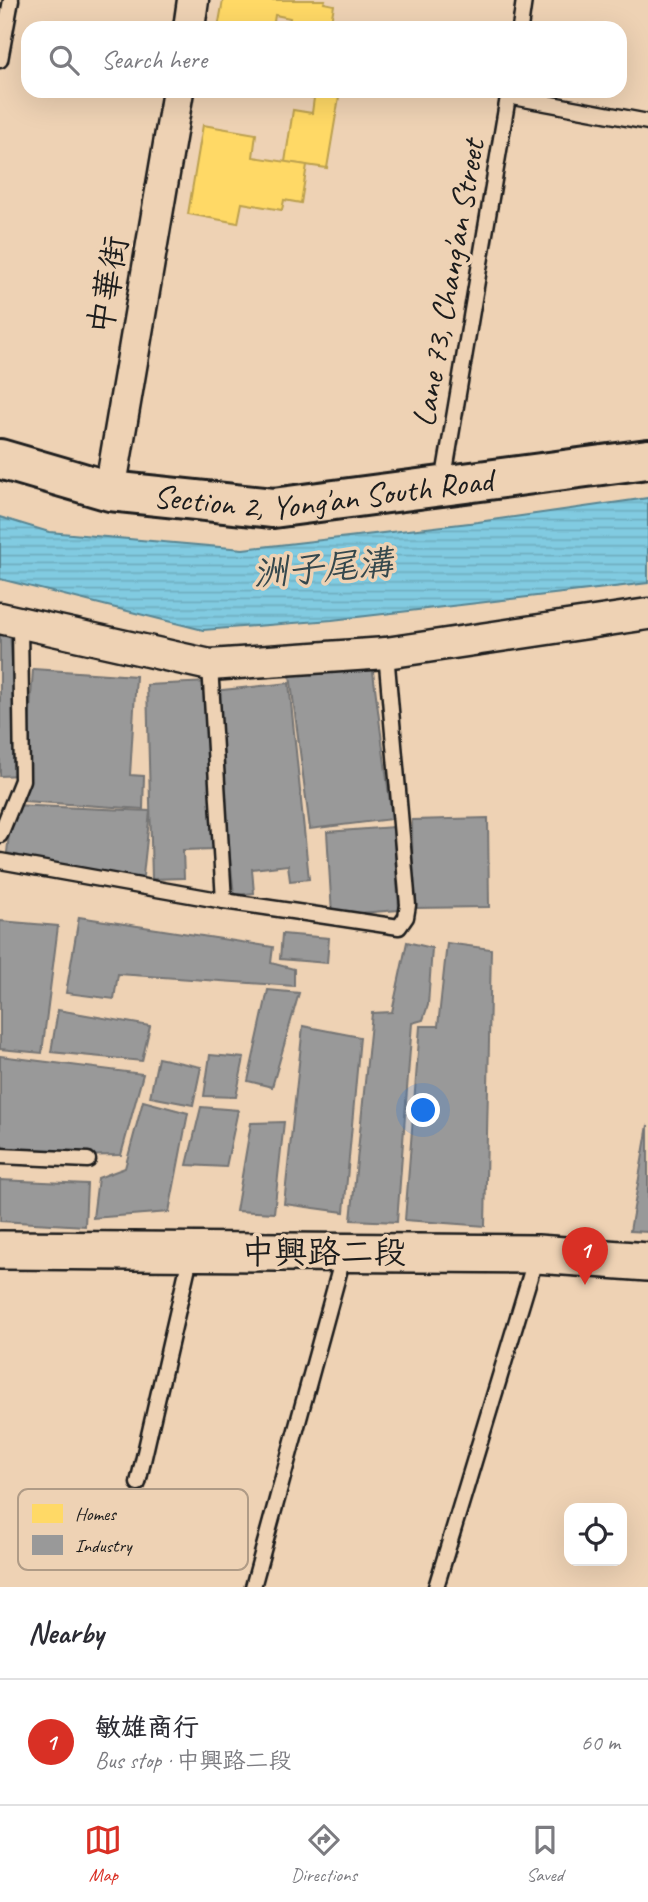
<!DOCTYPE html>
<html lang="en">
<head>
<meta charset="utf-8">
<style>
	body { margin:0; font-family:Caveat,"LXGW WenKai TC",sans-serif; background:#f2f2f3; color:#2b2b33 }
	.controls { position:absolute; right:21px; bottom:21px; display:grid; overflow:hidden; border-radius:14px; box-shadow:0 7px 28px #0002 }
	.controls button { width:63px; height:63px; display:grid; place-items:center; padding:0; border:0; border-bottom:2px solid #e1e1e2; background:#fff; color:#2b2b33; font:35px sans-serif }
	.you { position:absolute; left:424px; top:1111px; width:24px; height:24px; margin:-18px; border:5px solid #fff; border-radius:50%; background:#1a73e8; box-shadow:0 0 0 10px #1a73e833 }
	.badge { display:grid; place-items:center; width:46px; height:46px; border-radius:50%; background:#d93025; color:#fff; font-size:23px; font-weight:700 }
	.pin { position:absolute; translate:-50% -58px; filter:drop-shadow(0 2px 4px #0008) }
	.pin::after { content:''; position:absolute; top:37px; width:24px; height:21px; background:inherit; clip-path:polygon(0 0,100% 0,50% 100%) }
	.list { margin:0; padding:0; list-style:none }
	h2 { display:flex; justify-content:space-between; align-items:center; height:91px; margin:0; padding:0 28px; font-size:30px }
	h2 small { font-size:23px; font-weight:400; color:#7c7c81 }
	.list li { display:grid; grid-template-columns:46px 1fr auto; gap:21px; align-items:center; box-sizing:border-box; height:126px; padding:0 28px; border-top:2px solid #e1e1e2 }
	.list b { display:block; font-size:26px; white-space:nowrap }
	.list p { margin:0; font-size:23px; white-space:nowrap; color:#7c7c81 }
	.list em { font-size:23px; font-style:normal; color:#7c7c81 }
	.icon { flex:none; width:38px; height:38px; fill:none; stroke:currentColor; stroke-width:2; stroke-linecap:round; stroke-linejoin:round }
	.map { position:relative; flex:none; width:648px; height:1587px; overflow:hidden }
	.search { position:absolute; background:#fff; box-shadow:0 7px 28px #0002; left:21px; right:21px; top:21px; height:77px; display:flex; align-items:center; gap:18px; box-sizing:border-box; padding:0 24px; border-radius:21px; color:#7c7c81; font-size:26px }
	.sheet { height:217px; background:#fff }
	nav { display:flex; justify-content:space-around; align-items:center; box-sizing:border-box; height:98px; border-top:2px solid #e1e1e2; background:#fff; font-size:19px; color:#7c7c81 }
	nav a { display:grid; justify-items:center; gap:4px }
	nav .on { color:#d93025 }
	.map>svg:first-child { display:block }
</style>
</head>
<body>
<div class="map">
<svg width="648" height="1587" viewBox="0 0 648 1587">
	<defs>
		<pattern id="water-rules" width="6" height="5" patternUnits="userSpaceOnUse" patternTransform="scale(1.75)"><rect width="6" height="5" fill="#81cbe1"/><path d="M0 2.5h6" fill="none" stroke="#6faec0"/></pattern>
	</defs>
	<rect width="100%" height="100%" fill="#eed2b4"/>
	<filter id="ink" filterUnits="userSpaceOnUse"><feTurbulence type="fractalNoise" baseFrequency=".0143" numOctaves="2"/><feDisplacementMap in="SourceGraphic" scale="14" xChannelSelector="R" yChannelSelector="G"/><feConvolveMatrix kernelMatrix="1 2 1 2 8 2 1 2 1" color-interpolation-filters="sRGB"/></filter>
	<g filter="url(#ink)">
		<polygon fill="url(#water-rules)" stroke="#598592" stroke-width="2" points="648,498 648,583 332,620 203,630 0,579 0,517 49,532 243,549 478,522"/>
		<g fill="#ffd966" stroke="#bba050" stroke-width="2">
			<polygon points="223,0 325,0 324,3 334,5 330,28 288,28 290,18 275,15 273,28 218,28"/>
			<polygon points="299,91 340,91 327,168 285,162 293,110 312,113 314,98 298,95"/>
			<polygon points="203,125 256,134 253,157 307,165 301,203 284,200 282,210 242,203 238,223 188,214"/>
		</g>
		<g fill="#999" stroke="#747474" stroke-width="2">
			<polygon points="10,633 20,775 0,776 0,634"/>
			<polygon points="372,664 392,819 310,829 290,675"/>
			<polygon points="33,669 136,676 130,775 144,776 143,809 24,801"/>
			<polygon points="209,682 214,849 183,850 184,878 152,879 147,685"/>
			<polygon points="289,683 309,879 290,881 288,865 252,869 254,893 234,895 213,691"/>
			<polygon points="12,805 150,811 142,885 7,853"/>
			<polygon points="488,818 489,907 413,908 412,820"/>
			<polygon points="393,827 399,910 332,915 327,832"/>
			<polygon points="79,917 273,947 271,963 294,969 294,986 118,974 114,999 66,993"/>
			<polygon points="0,921 58,926 42,1053 0,1049"/>
			<polygon points="282,934 329,938 327,963 280,959"/>
			<polygon points="407,942 432,948 428,1005 423,1020 412,1023 397,1222 351,1220 372,1013 392,1012"/>
			<polygon points="447,943 491,949 485,1226 405,1220 420,1026 438,1026"/>
			<polygon points="268,990 299,993 272,1087 248,1081"/>
			<polygon points="58,1010 150,1026 142,1061 51,1052"/>
			<polygon points="303,1026 360,1037 344,1212 284,1204"/>
			<polygon points="210,1055 244,1058 236,1097 204,1096"/>
			<polygon points="0,1056 143,1074 121,1155 7,1157 0,1140"/>
			<polygon points="158,1058 201,1067 193,1105 150,1097"/>
			<polygon points="143,1101 188,1113 169,1212 93,1218 98,1178 125,1168"/>
			<polygon points="201,1107 238,1110 226,1167 187,1165"/>
			<polygon points="284,1122 274,1213 236,1211 251,1123"/>
			<polygon points="648,1125 648,1232 630,1231"/>
			<polygon points="0,1180 87,1184 85,1226 0,1221"/>
		</g>
		<g fill="none" stroke-linecap="round" stroke-linejoin="round">
			<defs>
				<g id="service">
					<polyline points="520,28 524,0"/>
					<polyline points="0,60 11,0"/>
					<polyline points="508,96 648,122"/>
					<polyline points="443,483 509,91"/>
					<polyline points="210,665 224,901"/>
					<polyline points="0,835 22,780 20,624"/>
					<polyline points="0,861 224,901 399,927 406,917 408,905 386,653"/>
					<polyline points="0,1156 88,1160"/>
					<polyline points="138,1483 191,1253"/>
					<polyline points="253,1587 344,1254"/>
					<polyline points="436,1587 536,1257"/>
				</g>
				<g id="minor">
					<polyline points="189,28 193,0"/>
					<polyline points="110,491 178,91"/>
					<polyline points="0,618 210,665 386,653 648,614"/>
				</g>
				<polyline id="tertiary" points="0,1250 537,1254 648,1262"/>
				<g id="secondary">
					<path id="s1" d="M 0,459 L 110,491 L 273,508 L 648,459"/>
				</g>
			</defs>
			<use href="#service" stroke="#1c1c1c" stroke-width="19"/>
			<use href="#minor" stroke="#1c1c1c" stroke-width="35"/>
			<use href="#tertiary" stroke="#1c1c1c" stroke-width="42"/>
			<use href="#secondary" stroke="#1c1c1c" stroke-width="44"/>
			<use href="#service" stroke="#eed2b4" stroke-width="14"/>
			<use href="#minor" stroke="#eed2b4" stroke-width="30"/>
			<use href="#tertiary" stroke="#eed2b4" stroke-width="37"/>
			<use href="#secondary" stroke="#eed2b4" stroke-width="38"/>
		</g>
	</g>
	<g text-anchor="middle" dominant-baseline="central" stroke-width="7" stroke-linejoin="round" paint-order="stroke">
		<g font-size="33" fill="#1c1c1c" stroke="#eed2b4">
			<text transform="translate(448 283) rotate(-80)">Lane 73, Chang'an Street</text>
			<text transform="translate(108 285) rotate(-80)">中華街</text>
			<text stroke="none"><textPath href="#s1" startOffset="329">Section 2, Yong'an South Road</textPath></text>
			<text x="324" y="1252">中興路二段</text>
		</g>
		<g font-size="35" font-style="italic" fill="#35484d" stroke="#eed2b4">
			<text transform="translate(323 568) rotate(-5)">洲子尾溝</text>
		</g>
	</g>
	<rect x="18" y="1489" width="230" height="81" rx="10" fill="#eed2b4" stroke="#af9b86" stroke-width="2"/>
	<rect x="32" y="1504" width="31" height="19" fill="#ffd966"/>
	<rect x="32" y="1535" width="31" height="20" fill="#999"/>
	<g font-size="19" fill="#1c1c1c">
		<text x="75" y="1520">Homes</text>
		<text x="75" y="1552">Industry</text>
	</g>
</svg>
<div class="controls">
<button><svg class="icon" aria-label="locate" viewBox="0 0 24 24"><circle cx="12" cy="12" r="6"/><path d="M12 2v4M12 18v4M2 12h4M18 12h4"/></svg></button>
</div>
<div class="you"></div>
<div class="pin badge" style="left:585px;top:1285px">1</div>
<div class="search"><svg class="icon" aria-label="search" viewBox="0 0 24 24"><circle cx="10" cy="10" r="6"/><path d="M15 15l6 6"/></svg>Search here</div>
</div>
<section class="sheet">
<h2>Nearby<small></small></h2>
<ul class="list">
<li><span class="badge">1</span><div><b>敏雄商行</b><p>Bus stop · 中興路二段</p></div><em>60 m</em></li>
</ul>
</section>
<nav>
<a class="on"><svg class="icon" aria-label="map" viewBox="0 0 24 24"><path d="M3 6l6-2 6 2 6-2v14l-6 2-6-2-6 2zM9 4v14M15 6v14"/></svg>Map</a>
<a><svg class="icon" aria-label="directions" viewBox="0 0 24 24"><path d="M12 3l9 9-9 9-9-9zM9 14v-3h6M13 9l2 2-2 2"/></svg>Directions</a>
<a><svg class="icon" aria-label="saved" viewBox="0 0 24 24"><path d="M7 4h10v16l-5-4-5 4z"/></svg>Saved</a>
</nav>
</body>
</html>
